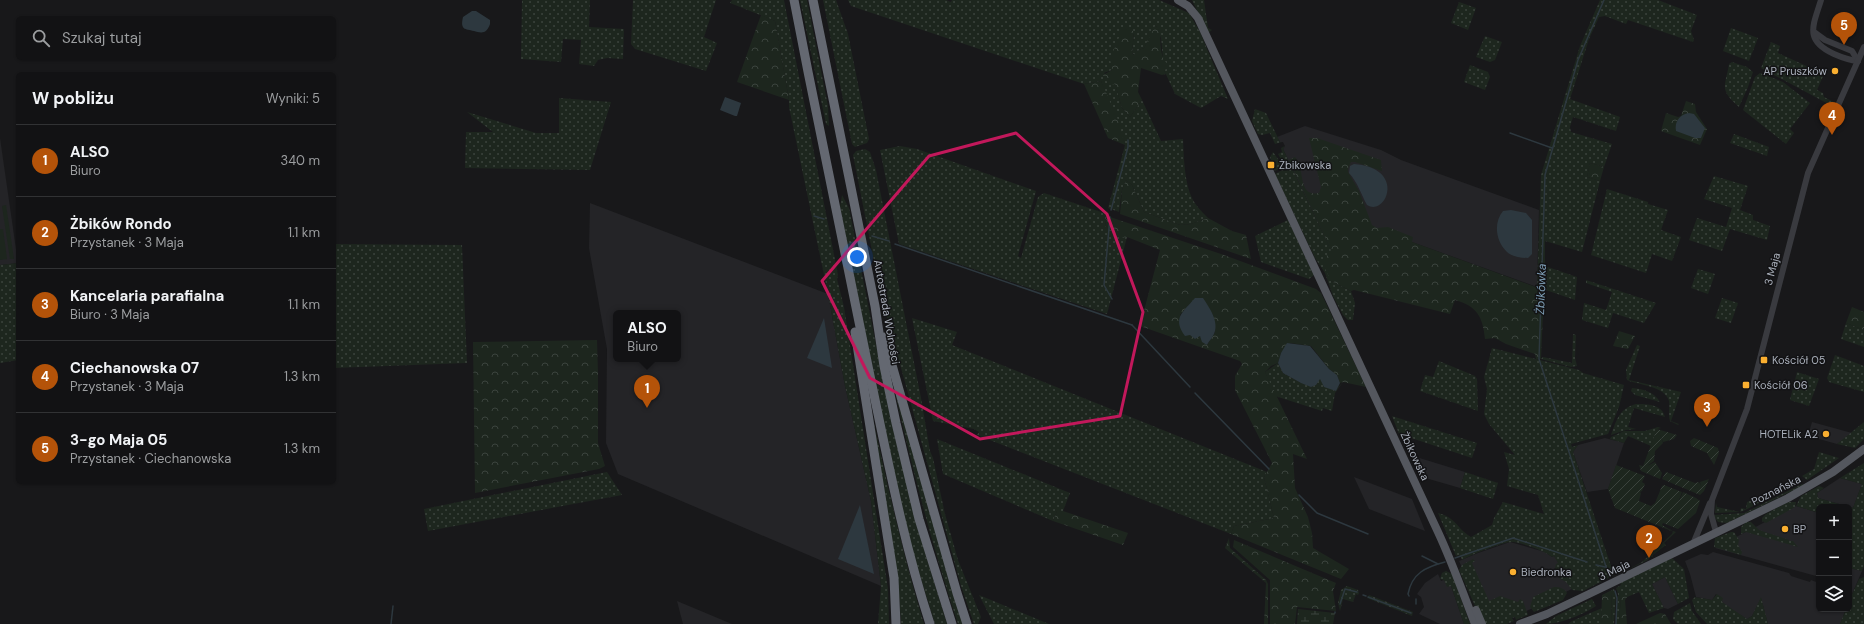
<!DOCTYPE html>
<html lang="pl">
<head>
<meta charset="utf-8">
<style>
	body { margin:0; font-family:"DM Sans",sans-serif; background:#1f2022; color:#f1f3f6 }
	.controls { position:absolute; right:12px; bottom:12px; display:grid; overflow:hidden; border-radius:6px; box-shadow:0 1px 3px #0004 }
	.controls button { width:36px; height:36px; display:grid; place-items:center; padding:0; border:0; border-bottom:1px solid #313234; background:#121214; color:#f1f3f6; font:20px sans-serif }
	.you { position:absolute; left:857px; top:257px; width:14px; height:14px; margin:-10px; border:3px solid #fff; border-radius:50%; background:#1a73e8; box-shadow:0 0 0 6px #1a73e833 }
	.badge { display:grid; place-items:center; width:26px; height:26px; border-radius:50%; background:#b45309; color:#fff; font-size:13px; font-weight:700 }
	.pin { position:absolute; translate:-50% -33px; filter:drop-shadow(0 1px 2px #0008) }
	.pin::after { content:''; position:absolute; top:21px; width:14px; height:12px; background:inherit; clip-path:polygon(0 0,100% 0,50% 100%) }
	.popup { position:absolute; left:613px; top:310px; width:68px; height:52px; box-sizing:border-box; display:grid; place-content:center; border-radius:6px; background:#121214; filter:drop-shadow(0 1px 3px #0005); font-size:13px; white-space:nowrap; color:#9c9ea0 }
	.popup b { font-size:15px; color:#f1f3f6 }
	.popup::after { content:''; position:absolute; left:50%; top:100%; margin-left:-8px; border:8px solid transparent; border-top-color:#121214 }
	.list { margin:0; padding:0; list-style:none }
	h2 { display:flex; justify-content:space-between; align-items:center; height:52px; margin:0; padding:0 16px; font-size:17px }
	h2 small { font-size:13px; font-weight:400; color:#9c9ea0 }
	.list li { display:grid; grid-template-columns:26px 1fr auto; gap:12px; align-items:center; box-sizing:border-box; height:72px; padding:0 16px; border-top:1px solid #313234 }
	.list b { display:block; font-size:15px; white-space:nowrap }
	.list p { margin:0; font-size:13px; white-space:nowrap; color:#9c9ea0 }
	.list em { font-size:13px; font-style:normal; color:#9c9ea0 }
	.icon { flex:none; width:22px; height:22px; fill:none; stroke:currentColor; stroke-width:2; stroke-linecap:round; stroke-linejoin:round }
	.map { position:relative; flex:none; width:1864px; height:624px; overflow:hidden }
	.search { position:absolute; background:#121214; box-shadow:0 1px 3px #0004; left:16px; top:16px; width:320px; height:44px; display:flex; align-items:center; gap:10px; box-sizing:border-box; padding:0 14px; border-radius:6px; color:#9c9ea0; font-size:15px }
	.panel { position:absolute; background:#121214; box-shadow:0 1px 3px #0004; left:16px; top:72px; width:320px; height:412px; border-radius:6px }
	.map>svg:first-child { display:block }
</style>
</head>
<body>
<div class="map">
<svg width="1864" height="624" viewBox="0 0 1864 624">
	<defs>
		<pattern id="grass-dots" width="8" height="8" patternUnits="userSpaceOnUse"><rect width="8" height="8" fill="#1d261e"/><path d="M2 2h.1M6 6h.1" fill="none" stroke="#3b433d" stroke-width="1.8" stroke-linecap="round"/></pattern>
		<pattern id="forest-crowns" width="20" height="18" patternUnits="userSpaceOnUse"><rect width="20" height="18" fill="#1d261e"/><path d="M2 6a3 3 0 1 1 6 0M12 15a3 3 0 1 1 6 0" fill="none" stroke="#3b433d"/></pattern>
		<pattern id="wetland-marsh" width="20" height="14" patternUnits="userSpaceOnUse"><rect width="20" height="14" fill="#1d261e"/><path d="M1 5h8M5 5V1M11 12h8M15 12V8" fill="none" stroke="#3b433d"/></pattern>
		<pattern id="garden-furrows" width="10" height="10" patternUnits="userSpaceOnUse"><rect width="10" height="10" fill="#1d261e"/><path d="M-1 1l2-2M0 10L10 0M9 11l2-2" fill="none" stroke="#3b433d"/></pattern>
	</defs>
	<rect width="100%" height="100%" fill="#18181a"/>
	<g fill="#242427" fill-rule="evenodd">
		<polygon points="1305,126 1381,150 1401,160 1539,210 1537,287 1412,242 1331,250 1283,149 1285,146 1283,142 1280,142 1277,137"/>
		<polygon points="0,138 18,263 0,265"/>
		<path d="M 590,203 L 828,294 L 845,386 L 871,501 L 881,586 L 618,474 L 606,443 L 607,349 L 589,248 ZM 616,313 L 678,313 L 678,359 L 616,359 Z"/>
		<polygon points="1812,422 1852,433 1837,444 1808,436"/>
		<polygon points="1605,438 1624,443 1608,489 1587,492 1573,452 1578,445"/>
		<polygon points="1413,456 1465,472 1460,488 1422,477"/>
		<polygon points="1354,477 1412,499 1425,531 1369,509"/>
		<polygon points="1840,478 1862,484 1853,508 1818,498 1817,493"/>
		<polygon points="1796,506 1819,513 1819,564 1816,576 1715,548"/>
		<polygon points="1510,542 1545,552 1552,557 1554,556 1576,587 1500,624 1485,619 1459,561 1478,553"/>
		<polygon points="1713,552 1789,573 1791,576 1810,582 1811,580 1819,583 1819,609 1846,609 1840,624 1768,624 1761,598 1752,616 1747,619 1726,606 1716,594 1712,600 1696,597 1690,574 1685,561 1701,554 1708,555"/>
		<polygon points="1849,568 1862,571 1849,601"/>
		<polygon points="1438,574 1441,581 1444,580 1451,586 1464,624 1440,624 1419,614 1424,607 1421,597 1417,594 1425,583"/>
		<polygon points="1665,577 1678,604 1668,609 1664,608 1652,584"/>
		<polygon points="677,601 732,624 683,624"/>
	</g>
	<g fill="url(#grass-dots)">
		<polygon points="522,0 590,0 589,27 624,29 623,59 607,58 598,60 594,66 579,64 581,40 563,39 561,62 521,59"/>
		<polygon points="633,0 716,0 704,37 717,43 706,71 635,49 631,44"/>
		<polygon points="732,0 784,0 838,275 837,279 844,307 888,589 889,624 878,624 881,586 871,501 845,386 828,294 789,107 789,100 775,21 730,3"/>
		<polygon points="800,0 807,0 828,106 829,126 826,124"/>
		<polygon points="823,0 836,0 848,34 869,139 867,143 855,147 852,144"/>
		<path d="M 848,0 L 946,0 L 951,2 L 952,0 L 1159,0 L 1189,13 L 1200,32 L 1228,99 L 1221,96 L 1201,108 L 1175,94 L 1164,70 L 1161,38 L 1156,26 L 1144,48 L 1136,51 L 1135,55 L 1132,53 L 1134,32 L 1112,70 L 1104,73 L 1115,83 L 1122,108 L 1130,117 L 1142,100 L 1161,141 L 1183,139 C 1184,158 1184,190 1197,206 C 1200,210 1204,214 1208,218 L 1191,224 L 1180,225 L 1144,212 L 1132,185 L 1126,180 L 1122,190 L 1119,212 L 1108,208 L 1125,145 L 1101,81 L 1084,84 L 851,6 Z"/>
		<polygon points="1192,0 1204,0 1208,28 1212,30 1208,33"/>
		<polygon points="1600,0 1658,0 1697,15 1691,31 1694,40 1693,42 1628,20 1626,24 1605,16 1599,17 1589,39 1570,99 1620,117 1616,131 1573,117 1570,127 1571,132 1612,144 1604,167 1590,163 1587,177 1600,181 1582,252 1545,241 1545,266 1577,277 1575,300 1537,287 1541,175 1580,46"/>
		<polygon points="1459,2 1476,8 1468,30 1451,23"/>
		<polygon points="1731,28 1758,38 1749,61 1723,51"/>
		<polygon points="1485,36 1502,42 1495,60 1490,62 1476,57"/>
		<polygon points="1771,42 1780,46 1778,53 1824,74 1817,90 1823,93 1824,97 1834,102 1832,106 1761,68"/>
		<path d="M 1732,62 L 1747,67 L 1753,72 L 1748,87 L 1739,107 C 1719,89 1725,88 1729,64 Z"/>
		<polygon points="1470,65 1488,72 1490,77 1485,90 1464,82"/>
		<polygon points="1760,73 1783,82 1810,103 1790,129 1794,133 1786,144 1743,110 1755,77"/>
		<polygon points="559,98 611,102 590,170 465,168 466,132 493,132 467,112 536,133 559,133"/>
		<polygon points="1255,109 1266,113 1280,142 1282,142 1275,144 1270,133 1262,135 1258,134 1252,121"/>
		<polygon points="1734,134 1769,147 1767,156 1730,143"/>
		<polygon points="900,146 917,149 1036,191 1018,256 1021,258 1038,197 1044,193 1107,214 1105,226 1127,237 1107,314 899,244 880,150"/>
		<polygon points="1285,146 1283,149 1331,250 1331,281 1351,291 1355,303 1353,320 1348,320 1343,315 1333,296 1325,273 1315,258 1275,174 1286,168 1278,154 1282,152 1281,148"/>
		<polygon points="865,149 870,152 876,170 921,398 930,451 933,458 945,514 958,560 981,617 978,624 974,624 961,586 884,306 885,301 875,266 853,155 856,151"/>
		<polygon points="1273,152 1283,166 1275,171 1270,157"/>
		<polygon points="1714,176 1748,186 1740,210 1753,215 1753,220 1770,226 1767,240 1730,229 1722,251 1689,240 1697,218 1726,227 1732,208 1704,199"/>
		<polygon points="1607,189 1648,202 1648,204 1668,210 1661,230 1681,237 1672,261 1652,254 1646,273 1591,255"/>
		<polygon points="842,195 849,208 890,416 917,526 947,624 935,624 913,553 893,469 840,207"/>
		<polygon points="1288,220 1314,275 1309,279 1261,262 1255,236"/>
		<polygon points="334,244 462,245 467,363 334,368"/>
		<polygon points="18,263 18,360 0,363 0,265"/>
		<polygon points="1698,269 1715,274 1708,294 1691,288"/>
		<polygon points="1586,280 1656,303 1644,323 1613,313 1608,328 1582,320 1584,303 1606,310 1612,292 1586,283"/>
		<polygon points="1722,298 1738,303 1731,323 1715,318"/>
		<polygon points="912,318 957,332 952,345 1267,472 1264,477 1274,518 1234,526 1231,534 977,435 979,432 974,429 933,421"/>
		<polygon points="1846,323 1864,330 1864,347 1841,339"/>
		<polygon points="1573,334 1576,335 1575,358 1577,366 1571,367 1541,359 1543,357 1572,363"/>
		<path d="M 1637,345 L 1640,346 L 1629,380 L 1681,392 L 1671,421 L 1679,424 L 1678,425 L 1670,421 C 1668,414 1670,407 1669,401 C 1665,386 1638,385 1627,380 L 1626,370 Z"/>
		<path d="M 1492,348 L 1579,370 L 1583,373 L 1624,385 L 1619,407 L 1608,434 L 1571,444 L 1572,447 L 1578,445 L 1573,452 L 1614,575 L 1583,591 L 1572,590 L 1566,582 L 1559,578 L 1558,574 L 1555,575 L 1557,578 L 1554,574 L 1556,574 L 1556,572 L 1554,572 L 1556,564 L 1558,563 L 1554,556 L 1552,557 C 1546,551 1520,542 1512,542 C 1502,542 1471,555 1462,560 L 1460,555 L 1456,556 L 1438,513 C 1457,518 1456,528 1471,537 L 1492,525 L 1494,518 L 1503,502 L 1544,514 L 1538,495 L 1507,486 L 1509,469 L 1504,452 L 1515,455 L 1489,424 L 1484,414 L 1487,389 L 1484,377 Z"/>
		<polygon points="1835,355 1864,366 1864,392 1829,382 1827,378"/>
		<polygon points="1439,361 1475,376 1477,379 1478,411 1420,391 1425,375 1433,377"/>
		<polygon points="1278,363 1283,373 1301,383 1320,379 1335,391 1343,382 1335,393 1332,411 1323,408 1322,411 1275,396 1265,372"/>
		<polygon points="1797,372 1819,379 1809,406 1790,400"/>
		<path d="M 894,388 L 964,624 L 958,624 C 932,546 912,468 894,388 Z"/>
		<path d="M 1632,388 C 1644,389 1654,392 1660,402 L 1635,395 L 1631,391 Z"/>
		<path d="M 1636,404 C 1647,404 1662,404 1665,417 L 1634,408 L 1628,427 L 1636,429 L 1626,430 L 1611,435 C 1617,419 1619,409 1636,404 Z"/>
		<path d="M 870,405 C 886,479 902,552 924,624 L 901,624 L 898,579 Z"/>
		<polygon points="1392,416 1477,443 1472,458 1399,434"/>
		<polygon points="1864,422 1864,439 1855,448 1837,444"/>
		<polygon points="1658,427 1661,428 1657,429 1651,446 1628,436 1624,443 1610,439 1611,437 1624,431 1645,431"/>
		<polygon points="937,439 1070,493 1063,511 1057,511 1053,521 943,474"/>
		<polygon points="1819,452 1839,458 1807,480 1802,476 1814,469"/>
		<polygon points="1864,463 1864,566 1862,571 1849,568 1849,507 1819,507 1819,513 1796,506 1801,496 1819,486 1824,488 1817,493 1818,498 1853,508 1862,484 1840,478"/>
		<polygon points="607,472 622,495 428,531 424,509"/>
		<polygon points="1465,472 1498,483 1493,499 1460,488"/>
		<polygon points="1793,481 1801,483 1743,511 1740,512 1715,513 1716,503 1717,507 1740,512 1741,508 1746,509 1747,502 1760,497 1762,498"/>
		<polygon points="1802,484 1804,485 1727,523 1718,522 1713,515 1744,513"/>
		<polygon points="1788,502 1796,502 1795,507 1766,523 1762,521 1762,518 1766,514"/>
		<polygon points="1746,522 1751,522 1759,530 1789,540 1789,541 1793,541 1798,547 1746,532 1741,534 1741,527"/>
		<polygon points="1673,531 1676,532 1664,543 1666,545 1653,555 1653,557 1650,557 1648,560 1623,572 1642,562 1672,534"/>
		<polygon points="1731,532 1734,532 1739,540 1738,545 1742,552 1741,555 1714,547 1715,538"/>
		<polygon points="1672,558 1684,569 1689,598 1678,604 1665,577 1652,584 1664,608 1649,613 1639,592 1627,597 1621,597 1619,624 1616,624 1618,594 1616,588 1621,585 1620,583"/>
		<polygon points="1473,559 1475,561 1472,563 1489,601 1500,596 1518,602 1520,599 1523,601 1528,615 1516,620 1515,617 1512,618 1514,621 1507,624 1483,624 1459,570 1462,565"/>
		<polygon points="1446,571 1452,574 1470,624 1464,624 1451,586 1447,587 1444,580 1440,579 1442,573"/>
		<polygon points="1864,577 1864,624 1840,624 1846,609 1849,609 1849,601 1859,579"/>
		<polygon points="1347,586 1358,590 1359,593 1358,595 1356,594 1353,602 1343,599 1340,611 1338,603 1341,590"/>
		<path d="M 1554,587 C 1560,587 1564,588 1567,593 L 1563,600 L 1534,612 L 1530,607 L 1533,597 Z"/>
		<polygon points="1614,589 1616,596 1614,624 1611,624 1612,590"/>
		<polygon points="1717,594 1723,598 1722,602 1747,619 1752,616 1761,597 1768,624 1707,624 1696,612 1692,600 1695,597 1712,600"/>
		<polygon points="979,595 1049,624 994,624"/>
		<polygon points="1369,595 1413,612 1412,616 1367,598"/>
		<path d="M 1592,599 L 1596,606 C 1584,614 1560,624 1546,624 L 1556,616 Z"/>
		<polygon points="1690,603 1692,611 1701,624 1678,624 1673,619 1674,612"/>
		<polygon points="1602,608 1601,624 1568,624 1572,621"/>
	</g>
	<g fill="url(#forest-crowns)" fill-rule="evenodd">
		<polygon points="761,15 775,21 789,100 737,82"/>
		<path d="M 1155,26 L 1159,29 C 1162,41 1158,57 1169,65 L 1169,68 L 1164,70 L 1166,74 L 1162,75 L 1141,68 L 1138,92 L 1142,100 L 1130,117 L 1122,108 L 1115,84 L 1109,85 L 1103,75 L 1112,70 L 1110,59 L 1123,28 L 1128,27 L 1134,32 L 1132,53 L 1134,55 L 1136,51 L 1144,48 Z"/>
		<polygon points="1101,81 1118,120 1125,145 1108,138 1084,84"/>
		<polygon points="1686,101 1695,104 1696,112 1707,129 1700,145 1661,131 1666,113 1678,117 1681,116"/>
		<path d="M 1309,138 L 1317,138 L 1381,160 L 1382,171 L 1355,162 L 1351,162 L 1348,168 L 1348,172 L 1359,191 L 1372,225 L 1377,228 L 1388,227 L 1413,237 L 1412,242 L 1544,290 L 1541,359 L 1536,359 L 1535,354 L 1506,344 L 1495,338 L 1485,339 C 1483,317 1477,306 1455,300 L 1450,314 L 1354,290 L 1351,291 L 1331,281 L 1322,262 L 1331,250 L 1289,160 L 1295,157 L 1298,161 C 1304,173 1299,197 1319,193 L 1321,187 Z"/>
		<polygon points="1590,163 1604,167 1600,181 1587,177"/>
		<polygon points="1126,180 1132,185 1144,212 1180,225 1191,224 1208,218 1232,231 1246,235 1251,259 1120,214 1122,190"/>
		<path d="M 1107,216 L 1224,255 L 1316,289 L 1321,293 L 1366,387 L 1343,382 L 1340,383 L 1337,375 L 1329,369 L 1311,346 L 1290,343 L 1281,353 L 1278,363 L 1271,366 L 1265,372 L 1307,459 L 1293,454 L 1295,488 L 1308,517 L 1312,533 L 1313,548 L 1349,569 L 1341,579 L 1231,534 L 1234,526 L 1274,518 L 1264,477 L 1272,463 L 1235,390 L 1235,376 L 1242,364 L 1240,361 L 1140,326 L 1160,250 L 1127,237 L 1121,238 L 1105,226 ZM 1190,304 L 1215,332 L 1207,345 L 1200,336 L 1190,335 L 1180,315 Z"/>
		<polygon points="1852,307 1864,312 1864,330 1846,323"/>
		<polygon points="1619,331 1635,336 1628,349 1613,346"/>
		<polygon points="597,340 598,373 598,443 605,466 599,469 475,493 473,342"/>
		<polygon points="1057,511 1063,511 1128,533 1123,545 1053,521"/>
		<polygon points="1229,538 1230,548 1266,580 1268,584 1268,624 1264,624 1266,583 1225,548"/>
		<polygon points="1234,540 1336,583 1333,591 1336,611 1297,607 1295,624 1270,624 1270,580 1233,547"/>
		<polygon points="1612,590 1611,624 1601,624 1602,595"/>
		<polygon points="1621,596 1627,597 1625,600 1627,624 1619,624"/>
		<polygon points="1660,613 1665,614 1671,624 1636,624"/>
	</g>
	<polygon fill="url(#wetland-marsh)" points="1298,609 1335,613 1333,624 1297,624"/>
	<g fill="#1d261e">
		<polygon points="6,205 14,259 10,259 2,206"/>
		<polygon points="0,229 3,229 7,259 0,260"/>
	</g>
	<g fill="url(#garden-furrows)">
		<polygon points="1657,429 1677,435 1674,439 1663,442 1659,432 1663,443 1655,451 1654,461 1647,466 1655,462 1662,473 1660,479 1641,471 1639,465 1643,466"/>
		<polygon points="1694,438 1718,448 1719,453 1714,465 1707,453 1691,446 1690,441"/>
		<polygon points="1616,465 1645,476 1642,482 1645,484 1642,491 1640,492 1641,493 1639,501 1651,506 1655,503 1662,486 1664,485 1682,492 1678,503 1683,492 1696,498 1700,501 1696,513 1678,529 1663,523 1662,525 1674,532 1615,508 1608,489"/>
		<polygon points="1666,472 1695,483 1699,482 1701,486 1700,482 1709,479 1704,491 1700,495 1662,479"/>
	</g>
	<g fill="#2d383f">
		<path d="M 472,11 L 476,11 L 490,20 L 490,24 C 489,27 487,31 484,32 C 481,33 477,32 474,31 C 465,29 460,30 463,17 Z"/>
		<polygon points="725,97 741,103 737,116 735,116 720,110"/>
		<path d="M 1689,113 L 1694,114 L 1705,128 L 1701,138 L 1695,138 L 1676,131 C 1674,122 1680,114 1689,113 Z"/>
		<path d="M 1354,164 C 1407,168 1386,217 1367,205 C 1361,194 1358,183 1349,173 L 1350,166 Z"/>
		<path d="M 1511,210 L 1526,213 L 1532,220 L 1532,254 L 1528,258 C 1522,258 1512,257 1507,252 C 1496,242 1493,223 1503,211 Z"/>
		<path d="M 1195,298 L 1203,298 C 1209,307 1218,320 1215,331 C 1214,336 1209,341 1207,345 L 1202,342 L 1200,336 L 1195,339 L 1190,335 L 1185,336 C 1172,318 1183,312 1195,298 Z"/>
		<polygon points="824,318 832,368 807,358"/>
		<polygon points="1287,343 1310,346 1329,369 1337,375 1340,383 1336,391 1324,387 1320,379 1316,385 1311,387 1301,383 1283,373 1278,363 1281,353"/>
		<polygon points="860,505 874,574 838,559"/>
	</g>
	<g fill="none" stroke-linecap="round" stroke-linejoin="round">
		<g stroke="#2d383f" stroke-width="1.5">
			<polyline points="1604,0 1578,60 1545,175 1539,359 1609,576"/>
			<polyline points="1510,133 1552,148"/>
			<polyline points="1111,210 1128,147 1128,140"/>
			<polyline points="814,216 824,219"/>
			<polyline points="1110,217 1104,285 1112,299"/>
			<polyline points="872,236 889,241"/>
			<polyline points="895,244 1132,325"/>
			<polyline points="1132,325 1190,387"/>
			<polyline points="1195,393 1269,469"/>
			<polyline points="1299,495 1317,513 1368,534"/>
			<polyline points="1422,556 1438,564"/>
			<polyline points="1455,558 1513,538 1587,562"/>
			<polyline points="1596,565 1605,567"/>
			<polyline points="1615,591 1617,598 1616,624"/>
			<polyline points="1363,595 1366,596"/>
			<path d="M 1409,596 L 1408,594 C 1412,573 1426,567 1445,562"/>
			<polyline points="1368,597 1411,613"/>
			<polyline points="1340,604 1345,589 1357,592"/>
			<polyline points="1416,604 1416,599"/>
			<polyline points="1335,613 1335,612"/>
			<polyline points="391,624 393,606"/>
		</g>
		<g stroke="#393a3f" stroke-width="6">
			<path d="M 1821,0 C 1813,26 1804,40 1834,54 C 1843,58 1848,60 1858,61"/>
			<polyline points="1814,32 1825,40 1852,51 1858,61"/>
			<polyline points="1716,532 1711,514 1712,500 1747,409 1808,173 1864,47"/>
			<polyline points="1693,544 1710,503"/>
		</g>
		<g stroke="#54575e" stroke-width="8">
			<path d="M 1178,0 L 1188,6 L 1198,18 L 1438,532 C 1452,562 1463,593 1475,624"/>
			<polyline points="1476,610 1482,624"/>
			<polyline points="1520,624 1547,614 1589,594 1788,498 1833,472 1864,449"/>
		</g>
		<g stroke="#646871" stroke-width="9">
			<path d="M 794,0 C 818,124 843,248 869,371 C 887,456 903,542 930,624"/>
			<polyline points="813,0 875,306 884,366 896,423 919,519 952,624"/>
			<polyline points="855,332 894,578 896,624"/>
			<polyline points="884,337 957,593 967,624"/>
		</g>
	</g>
	<path fill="none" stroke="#c2185b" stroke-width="3" stroke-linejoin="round" d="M 1016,133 L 1107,214 L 1143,312 L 1120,416 L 980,439 L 870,378 L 822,281 L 929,156 Z"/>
	<g fill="#faaf30" stroke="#131315" stroke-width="1.5">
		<circle cx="1835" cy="71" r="4"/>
		<rect x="1267" y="161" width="8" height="8" rx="2"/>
		<rect x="1760" y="356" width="8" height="8" rx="2"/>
		<rect x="1742" y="381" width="8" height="8" rx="2"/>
		<circle cx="1826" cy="434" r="4"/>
		<circle cx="1785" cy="529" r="4"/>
		<circle cx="1513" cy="572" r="4"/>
	</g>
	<g text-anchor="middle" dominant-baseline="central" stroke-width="3" stroke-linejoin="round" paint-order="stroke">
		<g font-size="11" fill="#a9afba" stroke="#131315" text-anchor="start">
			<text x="1827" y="71" text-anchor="end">AP Pruszków</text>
			<text x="1279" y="165">Żbikowska</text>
			<text x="1772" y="360">Kościół 05</text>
			<text x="1754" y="385">Kościół 06</text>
			<text x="1818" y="434" text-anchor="end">HOTELik A2</text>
			<text x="1793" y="529">BP</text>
			<text x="1521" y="572">Biedronka</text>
		</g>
		<g font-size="11" fill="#a9afba" stroke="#131315">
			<text transform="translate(1772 269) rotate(-75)">3 Maja</text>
			<text transform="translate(887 312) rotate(80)">Autostrada Wolności</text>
			<text transform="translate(1415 456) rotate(65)">Żbikowska</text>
			<text transform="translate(1776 490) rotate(-27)">Poznańska</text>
			<text transform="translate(1614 570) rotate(-26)">3 Maja</text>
		</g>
		<g font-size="12" font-style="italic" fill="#7f9fb7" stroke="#131315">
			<text transform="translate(1541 289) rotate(-88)">Żbikówka</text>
		</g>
	</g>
</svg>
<div class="controls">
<button>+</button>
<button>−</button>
<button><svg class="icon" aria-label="layers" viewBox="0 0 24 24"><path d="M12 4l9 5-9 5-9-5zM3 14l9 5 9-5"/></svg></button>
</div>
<div class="you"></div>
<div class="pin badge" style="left:647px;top:408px">1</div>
<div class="popup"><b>ALSO</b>Biuro</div>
<div class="pin badge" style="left:1649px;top:558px">2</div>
<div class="pin badge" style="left:1707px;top:427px">3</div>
<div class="pin badge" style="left:1832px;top:135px">4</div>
<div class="pin badge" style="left:1844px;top:45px">5</div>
<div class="search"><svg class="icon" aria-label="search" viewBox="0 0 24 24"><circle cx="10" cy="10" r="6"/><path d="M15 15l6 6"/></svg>Szukaj tutaj</div>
<section class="panel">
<h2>W pobliżu<small>Wyniki: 5</small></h2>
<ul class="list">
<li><span class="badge">1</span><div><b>ALSO</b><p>Biuro</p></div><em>340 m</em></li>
<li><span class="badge">2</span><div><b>Żbików Rondo</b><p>Przystanek · 3 Maja</p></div><em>1.1 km</em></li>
<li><span class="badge">3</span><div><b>Kancelaria parafialna</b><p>Biuro · 3 Maja</p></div><em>1.1 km</em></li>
<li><span class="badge">4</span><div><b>Ciechanowska 07</b><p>Przystanek · 3 Maja</p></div><em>1.3 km</em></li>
<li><span class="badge">5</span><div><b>3-go Maja 05</b><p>Przystanek · Ciechanowska</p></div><em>1.3 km</em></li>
</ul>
</section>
</div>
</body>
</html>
